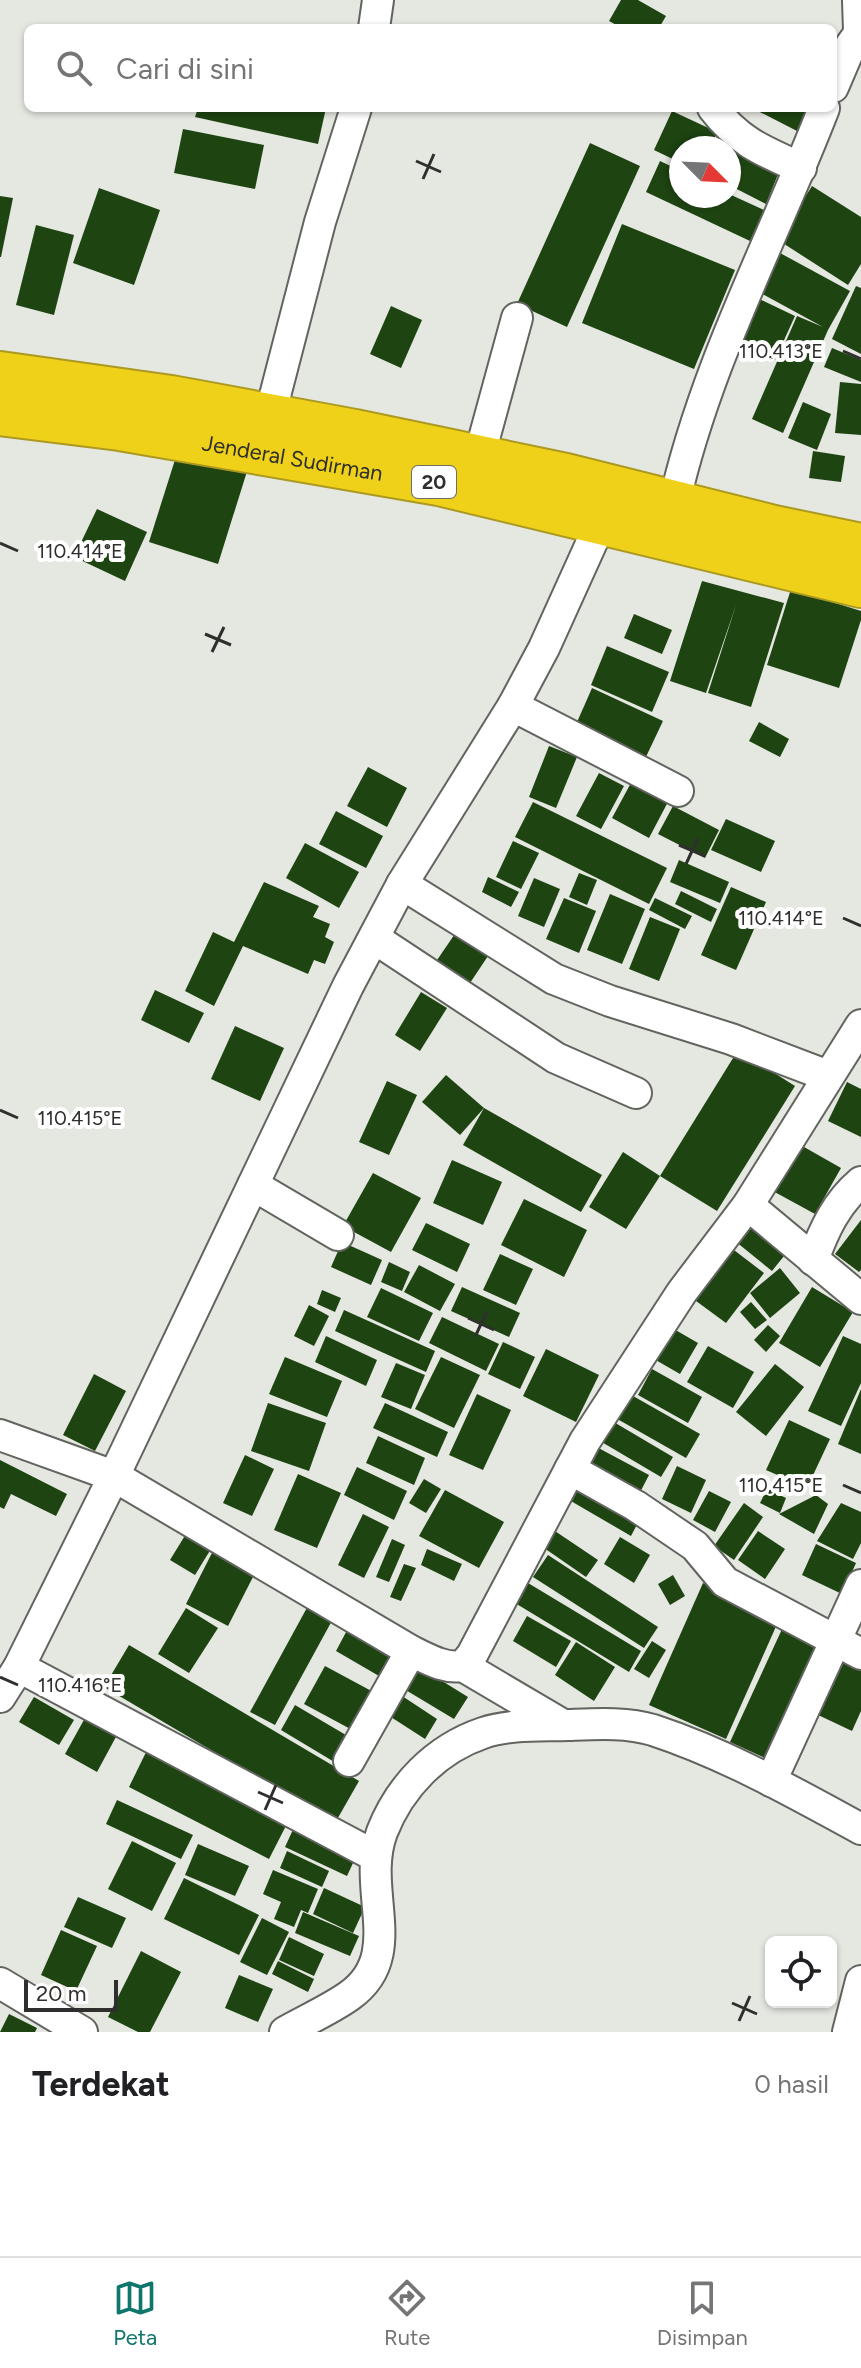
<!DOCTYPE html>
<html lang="id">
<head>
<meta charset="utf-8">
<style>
	body { margin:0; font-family:Figtree,sans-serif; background:#f6f6f6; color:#202124 }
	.controls { position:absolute; right:24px; bottom:24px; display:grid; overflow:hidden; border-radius:12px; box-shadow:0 2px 6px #0004 }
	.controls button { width:72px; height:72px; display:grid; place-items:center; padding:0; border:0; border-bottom:2px solid #e0e0e0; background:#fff; color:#202124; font:40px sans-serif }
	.compass { position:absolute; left:669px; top:136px; width:72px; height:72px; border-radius:50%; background:#fff; box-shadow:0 2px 6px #0004; rotate:114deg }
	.scale { position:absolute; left:24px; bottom:20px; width:94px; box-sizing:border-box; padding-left:8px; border:4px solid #2f302d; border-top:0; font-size:22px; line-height:28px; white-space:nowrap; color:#2f302d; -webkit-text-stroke:6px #fff; paint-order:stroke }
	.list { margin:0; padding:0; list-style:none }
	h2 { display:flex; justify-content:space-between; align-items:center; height:104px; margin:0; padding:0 32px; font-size:34px }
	h2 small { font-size:26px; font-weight:400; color:#757577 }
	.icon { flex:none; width:44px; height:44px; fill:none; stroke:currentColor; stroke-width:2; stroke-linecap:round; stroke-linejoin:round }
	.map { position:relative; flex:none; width:861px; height:2032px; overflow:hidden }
	.search { position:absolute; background:#fff; box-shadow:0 2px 6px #0004; left:24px; right:24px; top:24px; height:88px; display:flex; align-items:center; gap:20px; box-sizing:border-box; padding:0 28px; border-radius:12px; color:#757577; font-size:30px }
	.sheet { height:224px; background:#fff }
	nav { display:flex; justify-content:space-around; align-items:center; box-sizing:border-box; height:112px; border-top:2px solid #e0e0e0; background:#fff; font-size:22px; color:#757577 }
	nav a { display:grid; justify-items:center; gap:4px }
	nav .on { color:#0f766e }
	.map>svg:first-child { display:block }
</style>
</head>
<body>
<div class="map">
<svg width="861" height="2032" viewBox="0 0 861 2032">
	<rect width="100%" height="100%" fill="#e5e7e1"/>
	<g fill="#1e4412">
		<polygon points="621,0 638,0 666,16 659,28 622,28 609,21"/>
		<polygon points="198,108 326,108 318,144 195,117"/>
		<polygon points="752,108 808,108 797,131"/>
		<polygon points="672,111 717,132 710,148 681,148 681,163 654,150"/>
		<polygon points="183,129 264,145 255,189 174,173"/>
		<polygon points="724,135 781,167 766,204 729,185 729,148 717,148"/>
		<polygon points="590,143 640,166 567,327 517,304"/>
		<polygon points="660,161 681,171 681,196 729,196 729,194 764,210 750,241 646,192"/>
		<polygon points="812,186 861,217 861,264 848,285 778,240"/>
		<polygon points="99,188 160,210 134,285 73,263"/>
		<polygon points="0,196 13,198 1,257 0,257"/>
		<polygon points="622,224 735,270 694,369 582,323"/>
		<polygon points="36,225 74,235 54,315 16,305"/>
		<polygon points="780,253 850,291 828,330 783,433 752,419 797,316 823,327 759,292"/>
		<polygon points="856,286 861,288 861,354 832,339"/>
		<polygon points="757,298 795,316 775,360 737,342"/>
		<polygon points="391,306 422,320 401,368 370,354"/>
		<polygon points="832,348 861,360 861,382 824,367"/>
		<polygon points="840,382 861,384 861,435 835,433"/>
		<polygon points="803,402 831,414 817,450 788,438"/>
		<polygon points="180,444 249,465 218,564 149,542"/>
		<polygon points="813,451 845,456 841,482 809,478"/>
		<polygon points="97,509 147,532 125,581 74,557"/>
		<polygon points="702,581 784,603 751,707 708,693 736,605 706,693 670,681"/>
		<polygon points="791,589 861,611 861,620 839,688 767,665"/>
		<polygon points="634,614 672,630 662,654 624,638"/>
		<polygon points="607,646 669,672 652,712 591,685"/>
		<polygon points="592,688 663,721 644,761 574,729"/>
		<polygon points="759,722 789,739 780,757 749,741"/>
		<polygon points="549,746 577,757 556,808 529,797"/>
		<polygon points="368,767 407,788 387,827 347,806"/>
		<polygon points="599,773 624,786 601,829 576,816"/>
		<polygon points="632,781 669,800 649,838 612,818"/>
		<polygon points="533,802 667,868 649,904 515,837"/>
		<polygon points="673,806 719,830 705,858 658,834"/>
		<polygon points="336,811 383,836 366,868 319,844"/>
		<polygon points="726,819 775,841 761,872 711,850"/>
		<polygon points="513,841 539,853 521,889 496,877"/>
		<polygon points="305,843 359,872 339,908 286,878"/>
		<polygon points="679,860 729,882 720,903 670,882"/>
		<polygon points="579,873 597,880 587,905 569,897"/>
		<polygon points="488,877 519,892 511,907 482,892"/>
		<polygon points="534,878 560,889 544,927 518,916"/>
		<polygon points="264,882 319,906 313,917 330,924 325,937 334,942 325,964 314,960 308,974 243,946 214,1006 185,991 213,932 234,942"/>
		<polygon points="731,887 766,902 736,970 701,955"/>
		<polygon points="681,891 717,909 711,922 675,904"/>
		<polygon points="610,894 645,909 622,964 587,950"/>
		<polygon points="564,898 596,911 579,953 546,939"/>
		<polygon points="655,898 692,916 685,929 649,910"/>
		<polygon points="650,917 680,929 659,981 629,969"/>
		<polygon points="461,925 494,947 468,986 435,963"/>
		<polygon points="155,990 204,1013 189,1043 141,1020"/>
		<polygon points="421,992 447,1008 420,1051 395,1035"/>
		<polygon points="235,1026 284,1048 260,1101 211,1079"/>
		<polygon points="738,1050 795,1086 717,1211 660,1176"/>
		<polygon points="446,1075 484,1108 460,1135 422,1102"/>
		<polygon points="387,1081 417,1095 389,1155 359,1142"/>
		<polygon points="847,1082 861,1089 861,1137 828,1121"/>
		<polygon points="484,1108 602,1175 581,1212 463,1145"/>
		<polygon points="797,1143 841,1168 815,1214 771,1190"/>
		<polygon points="623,1152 660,1176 626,1229 589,1207"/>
		<polygon points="452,1160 502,1182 483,1225 433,1203"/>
		<polygon points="373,1173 421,1198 391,1252 343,1226"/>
		<polygon points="524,1199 587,1230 564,1277 501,1245"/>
		<polygon points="750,1212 792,1246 772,1271 730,1237"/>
		<polygon points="861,1220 861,1270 859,1272 835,1254"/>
		<polygon points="426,1223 470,1244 457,1272 412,1250"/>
		<polygon points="342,1242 382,1260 371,1285 331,1267"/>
		<polygon points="730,1247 764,1273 726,1323 692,1298"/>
		<polygon points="500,1254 533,1269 516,1305 483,1290"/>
		<polygon points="389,1262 410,1272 402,1291 381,1282"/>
		<polygon points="419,1265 455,1284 440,1311 404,1292"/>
		<polygon points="780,1268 800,1293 770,1318 750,1293"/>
		<polygon points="462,1287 520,1313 509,1337 451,1311"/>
		<polygon points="812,1287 853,1312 820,1367 779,1343"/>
		<polygon points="381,1288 433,1313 419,1341 367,1317"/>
		<polygon points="322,1290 341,1298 335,1312 317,1304"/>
		<polygon points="751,1302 767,1320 755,1329 740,1312"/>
		<polygon points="309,1305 329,1316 314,1346 294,1336"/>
		<polygon points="344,1310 435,1351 426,1372 335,1331"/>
		<polygon points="442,1317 499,1344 486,1371 429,1343"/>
		<polygon points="768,1325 780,1336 766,1352 754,1340"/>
		<polygon points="672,1328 698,1343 680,1374 654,1359"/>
		<polygon points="326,1336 377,1360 366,1386 315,1362"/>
		<polygon points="843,1336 861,1344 861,1383 841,1426 808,1411"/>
		<polygon points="503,1342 535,1357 520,1389 488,1374"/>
		<polygon points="708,1346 754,1372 733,1408 687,1382"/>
		<polygon points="546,1349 599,1375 576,1422 523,1396"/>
		<polygon points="285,1357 342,1381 327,1417 269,1394"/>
		<polygon points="441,1357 480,1375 454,1428 415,1409"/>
		<polygon points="396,1363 425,1375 411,1409 381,1397"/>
		<polygon points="775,1364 804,1387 766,1436 736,1412"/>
		<polygon points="652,1369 702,1397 688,1423 638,1395"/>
		<polygon points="94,1374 126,1391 95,1451 63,1435"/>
		<polygon points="861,1389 861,1454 838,1444"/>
		<polygon points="626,1392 700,1434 686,1458 612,1416"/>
		<polygon points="477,1394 511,1410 483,1470 449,1455"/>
		<polygon points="268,1403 326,1423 309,1471 251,1451"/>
		<polygon points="385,1403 448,1432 437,1457 373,1428"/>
		<polygon points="789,1420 830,1439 807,1488 766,1470"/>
		<polygon points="612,1421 673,1457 661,1477 600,1441"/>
		<polygon points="378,1436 425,1458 414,1485 366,1463"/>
		<polygon points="591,1444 649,1475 636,1500 577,1470"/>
		<polygon points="245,1455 274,1469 252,1516 223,1503"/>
		<polygon points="0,1460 67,1494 56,1516 11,1494 4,1509 0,1507"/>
		<polygon points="677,1466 706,1480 691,1513 662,1499"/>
		<polygon points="357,1467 407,1491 394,1520 344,1495"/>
		<polygon points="298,1474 341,1493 317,1548 274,1530"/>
		<polygon points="576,1475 643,1513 631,1536 564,1497"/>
		<polygon points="424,1479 441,1489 426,1513 409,1503"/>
		<polygon points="767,1489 786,1498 780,1513 760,1503"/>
		<polygon points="445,1490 504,1522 479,1568 419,1536"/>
		<polygon points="709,1491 731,1502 715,1532 693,1520"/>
		<polygon points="816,1495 828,1504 814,1534 779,1514"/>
		<polygon points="744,1503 763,1517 734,1560 714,1546"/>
		<polygon points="841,1503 861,1512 861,1543 853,1559 817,1541"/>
		<polygon points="363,1514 389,1527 364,1578 338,1565"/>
		<polygon points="546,1525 598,1560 586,1577 534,1541"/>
		<polygon points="189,1529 214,1544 195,1575 170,1560"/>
		<polygon points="758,1531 785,1549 765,1579 738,1560"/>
		<polygon points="620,1537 650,1555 634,1583 604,1564"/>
		<polygon points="392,1539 405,1545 389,1582 376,1577"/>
		<polygon points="816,1544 856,1563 842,1594 802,1575"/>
		<polygon points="216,1545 258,1567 228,1626 186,1604"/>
		<polygon points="427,1549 462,1564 454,1581 421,1565"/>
		<polygon points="548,1555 658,1627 644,1648 533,1577"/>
		<polygon points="404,1564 416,1568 401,1601 390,1597"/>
		<polygon points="673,1575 685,1596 670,1605 658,1584"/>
		<polygon points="528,1583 641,1651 629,1672 515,1603"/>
		<polygon points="703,1583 778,1622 726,1739 649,1705"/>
		<polygon points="309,1604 334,1617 275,1725 250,1712"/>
		<polygon points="186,1608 218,1628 189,1673 158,1654"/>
		<polygon points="527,1616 571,1641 556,1667 513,1641"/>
		<polygon points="353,1619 397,1644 379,1676 336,1651"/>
		<polygon points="783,1627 826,1648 774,1762 730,1742"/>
		<polygon points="652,1641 666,1650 649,1678 634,1669"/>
		<polygon points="576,1642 615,1667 594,1701 555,1675"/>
		<polygon points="129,1645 359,1781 335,1823 104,1687"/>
		<polygon points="846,1649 861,1655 861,1711 852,1731 816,1714"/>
		<polygon points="413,1663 468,1697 454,1719 399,1686"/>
		<polygon points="325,1666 377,1694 356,1732 304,1704"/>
		<polygon points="393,1690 437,1719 425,1739 380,1710"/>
		<polygon points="34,1697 74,1720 59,1745 19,1722"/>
		<polygon points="295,1705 351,1738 336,1763 281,1730"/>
		<polygon points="85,1718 117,1735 97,1772 65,1754"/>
		<polygon points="152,1740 293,1812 269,1859 129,1787"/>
		<polygon points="117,1800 193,1835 181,1859 106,1824"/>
		<polygon points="297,1821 359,1850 347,1876 285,1847"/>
		<polygon points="132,1841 176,1863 152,1911 108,1889"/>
		<polygon points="198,1844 249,1866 235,1896 185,1875"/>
		<polygon points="287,1851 329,1871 322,1887 280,1868"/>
		<polygon points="273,1870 318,1889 308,1913 301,1910 294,1927 274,1919 281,1902 263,1894"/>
		<polygon points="184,1878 259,1915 239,1955 164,1919"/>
		<polygon points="324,1888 365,1907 353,1933 313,1914"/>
		<polygon points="78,1897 126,1918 112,1948 64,1927"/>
		<polygon points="303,1912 359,1936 350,1956 295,1933"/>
		<polygon points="262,1918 289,1932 267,1975 240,1962"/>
		<polygon points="61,1930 97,1946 76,1991 41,1975"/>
		<polygon points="289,1937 324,1954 314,1976 279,1960"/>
		<polygon points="141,1951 181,1972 150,2032 138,2032 108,2017"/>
		<polygon points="278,1961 314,1979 308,1992 272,1974"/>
		<polygon points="239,1975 273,1989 258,2022 225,2008"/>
		<polygon points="9,2014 37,2028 35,2032 0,2032"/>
	</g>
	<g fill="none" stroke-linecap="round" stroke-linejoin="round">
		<defs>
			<g id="minor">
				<polyline points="858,0 859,31"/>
				<polyline points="374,28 378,0"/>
				<polyline points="833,87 851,45 861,31"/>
				<path d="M 713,108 C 739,142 763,151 801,168"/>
				<polyline points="270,415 320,222 356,108"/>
				<polyline points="479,457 517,318"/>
				<path d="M 674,504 C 705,365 773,240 824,108"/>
				<polyline points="513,706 678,791"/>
				<polyline points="402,884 554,979 610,1001 731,1039 828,1076"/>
				<polyline points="374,938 556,1058 636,1093"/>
				<polyline points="253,1185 338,1235"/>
				<polyline points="748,1205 861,1299"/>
				<path d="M 813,1260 C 824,1230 836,1203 861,1182"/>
				<path d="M 0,1435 L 114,1476 L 411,1651 C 428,1659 444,1669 463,1666 L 472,1655 L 585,1441 L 682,1292 L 748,1205 L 861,1025"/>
				<polyline points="570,1469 636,1506 695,1546 725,1582 861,1654"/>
				<polyline points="463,1666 563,1725"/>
				<polyline points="19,1667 375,1856"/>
				<polyline points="0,1697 19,1667 114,1476 348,986 402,884 513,706 544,648 601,522"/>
				<polyline points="349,1761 411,1651"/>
				<polyline points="771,1781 861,1585"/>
				<polyline points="0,1983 82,2032"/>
				<path d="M 285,2032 C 306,2020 329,2010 349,1996 C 407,1955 360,1891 382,1832 C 400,1786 436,1749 483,1733 C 509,1724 541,1726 568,1725 C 596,1724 626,1722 653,1730 C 726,1754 793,1792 861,1829"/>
				<polyline points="848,2032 861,1981"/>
			</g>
			<g id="highway">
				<polyline points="0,374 171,398 355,432 566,476 774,528 861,546"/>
				<path id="s1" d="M 0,413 L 120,428 L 439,483 L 861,585"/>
			</g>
		</defs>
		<use href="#minor" stroke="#62645f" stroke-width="34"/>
		<use href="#highway" stroke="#ac9921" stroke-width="48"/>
		<use href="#minor" stroke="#fff" stroke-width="30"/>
		<use href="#highway" stroke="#efd11a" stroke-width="44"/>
	</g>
	<path fill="none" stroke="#2f302d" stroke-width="3" d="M 416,161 L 441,172M 423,179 L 434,154M 843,351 L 861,359M 0,543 L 18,551M 205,634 L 231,645M 212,652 L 224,627M 679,845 L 705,856M 686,864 L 698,838M 843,918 L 861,926M 0,1110 L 18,1118M 468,1318 L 494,1330M 475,1337 L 487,1311M 843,1485 L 861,1493M 0,1677 L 18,1685M 258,1792 L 283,1803M 265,1810 L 276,1785M 732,2003 L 757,2014M 739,2021 L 750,1996"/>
	<g text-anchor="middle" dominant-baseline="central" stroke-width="8" stroke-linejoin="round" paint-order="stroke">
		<rect fill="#fff" stroke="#6d6e6c" stroke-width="2" x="412" y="466" width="44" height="32" rx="6"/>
		<g font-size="20" font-weight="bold" fill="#2f302d">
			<text x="434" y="482">20</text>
		</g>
		<g font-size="22" fill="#2f302d" stroke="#fff">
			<text stroke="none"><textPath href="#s1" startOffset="296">Jenderal Sudirman</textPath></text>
		</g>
	</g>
	<g font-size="20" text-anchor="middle" fill="#2f302d" stroke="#fff" stroke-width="8" stroke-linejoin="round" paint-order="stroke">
		<text x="781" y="358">110.413°E</text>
		<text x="80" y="558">110.414°E</text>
		<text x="781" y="925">110.414°E</text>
		<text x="80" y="1125">110.415°E</text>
		<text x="781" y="1492">110.415°E</text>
		<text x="80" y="1692">110.416°E</text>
	</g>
</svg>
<div class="controls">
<button><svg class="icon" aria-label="locate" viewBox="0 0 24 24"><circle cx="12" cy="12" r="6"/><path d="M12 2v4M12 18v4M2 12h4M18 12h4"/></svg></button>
</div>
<svg class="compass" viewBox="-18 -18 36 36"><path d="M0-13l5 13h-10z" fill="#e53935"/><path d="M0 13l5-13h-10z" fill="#757577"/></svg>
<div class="scale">20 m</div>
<div class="search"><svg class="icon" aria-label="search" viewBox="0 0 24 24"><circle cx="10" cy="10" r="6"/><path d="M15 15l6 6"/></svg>Cari di sini</div>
</div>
<section class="sheet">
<h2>Terdekat<small>0 hasil</small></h2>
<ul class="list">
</ul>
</section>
<nav>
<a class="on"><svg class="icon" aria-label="map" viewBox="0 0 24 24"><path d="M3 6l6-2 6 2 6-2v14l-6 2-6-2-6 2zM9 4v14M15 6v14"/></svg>Peta</a>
<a><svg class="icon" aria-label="directions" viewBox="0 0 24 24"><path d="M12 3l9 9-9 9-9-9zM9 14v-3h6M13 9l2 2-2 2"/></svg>Rute</a>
<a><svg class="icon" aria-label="saved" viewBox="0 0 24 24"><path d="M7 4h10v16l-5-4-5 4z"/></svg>Disimpan</a>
</nav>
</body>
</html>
